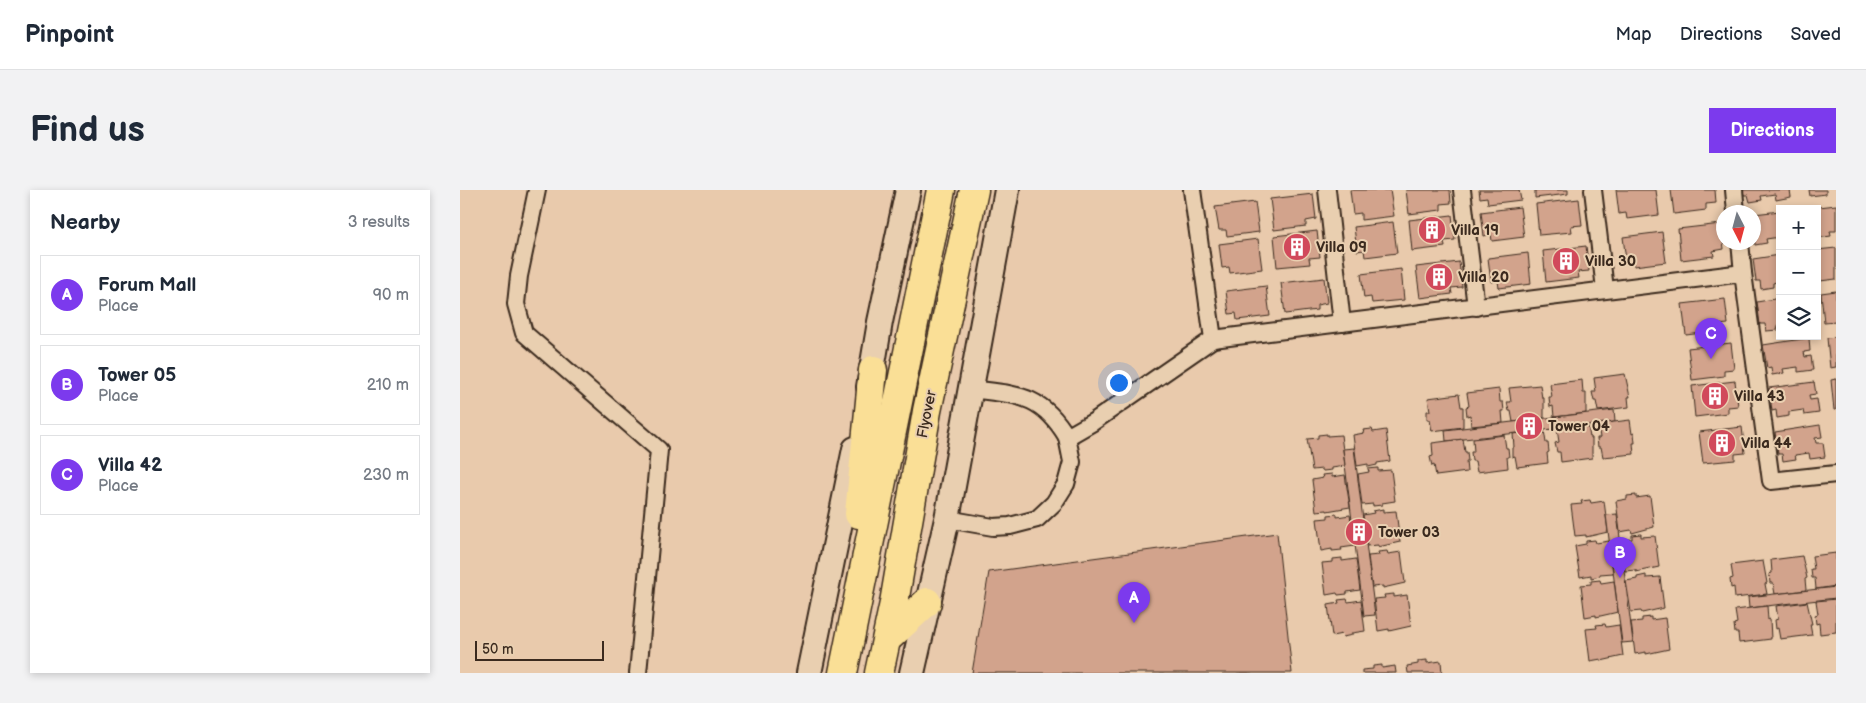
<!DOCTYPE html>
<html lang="en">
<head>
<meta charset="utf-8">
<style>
	body { margin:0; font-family:"Balsamiq Sans",sans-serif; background:#f2f2f3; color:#1f2937 }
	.controls { position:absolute; right:15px; top:15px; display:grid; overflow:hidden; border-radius:0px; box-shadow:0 2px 8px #0003 }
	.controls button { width:45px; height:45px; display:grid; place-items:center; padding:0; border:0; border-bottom:1px solid #e0e1e3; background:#fff; color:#1f2937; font:25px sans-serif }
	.compass { position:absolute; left:1256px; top:15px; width:45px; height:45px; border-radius:50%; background:#fff; box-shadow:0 2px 8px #0003; rotate:174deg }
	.scale { position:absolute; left:15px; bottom:12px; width:129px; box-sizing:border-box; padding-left:5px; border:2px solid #3b2a1e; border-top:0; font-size:14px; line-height:18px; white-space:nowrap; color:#3b2a1e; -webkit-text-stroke:4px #e9cfb0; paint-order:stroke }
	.you { position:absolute; left:658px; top:192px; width:18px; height:18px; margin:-12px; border:4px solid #fff; border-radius:50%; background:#1a73e8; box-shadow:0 0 0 8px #1a73e833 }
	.badge { display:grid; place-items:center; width:32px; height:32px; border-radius:50%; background:#7c3aed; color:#fff; font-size:16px; font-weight:700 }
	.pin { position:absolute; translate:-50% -41px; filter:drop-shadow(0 1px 2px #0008) }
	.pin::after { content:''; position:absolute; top:26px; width:18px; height:15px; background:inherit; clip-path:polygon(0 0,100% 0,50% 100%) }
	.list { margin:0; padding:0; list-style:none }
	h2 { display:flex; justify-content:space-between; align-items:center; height:65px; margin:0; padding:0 20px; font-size:21px }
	h2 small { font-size:16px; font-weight:400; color:#747a83 }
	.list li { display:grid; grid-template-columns:32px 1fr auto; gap:15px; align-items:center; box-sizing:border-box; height:80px; margin:0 10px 10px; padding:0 10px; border:1px solid #e0e1e3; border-radius:0px }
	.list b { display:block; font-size:19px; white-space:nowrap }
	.list p { margin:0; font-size:16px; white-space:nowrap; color:#747a83 }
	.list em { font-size:16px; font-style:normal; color:#747a83 }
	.icon { flex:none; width:28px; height:28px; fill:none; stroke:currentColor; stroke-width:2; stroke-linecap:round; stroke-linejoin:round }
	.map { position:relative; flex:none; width:1376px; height:483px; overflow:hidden; border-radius:0px }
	header { display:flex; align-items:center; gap:30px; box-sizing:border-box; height:70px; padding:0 25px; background:#fff; border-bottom:1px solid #e0e1e3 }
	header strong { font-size:24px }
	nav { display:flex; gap:28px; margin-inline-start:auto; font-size:18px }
	.intro { display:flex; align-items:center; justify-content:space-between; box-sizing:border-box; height:120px; padding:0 30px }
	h1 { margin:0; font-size:35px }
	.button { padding:12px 22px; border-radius:0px; background:#7c3aed; color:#fff; font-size:18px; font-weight:700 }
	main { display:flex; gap:30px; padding:0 30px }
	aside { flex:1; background:#fff; border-radius:0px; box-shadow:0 2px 8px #0003 }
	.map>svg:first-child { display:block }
</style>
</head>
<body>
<header>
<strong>Pinpoint</strong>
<nav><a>Map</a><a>Directions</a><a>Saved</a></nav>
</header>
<div class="intro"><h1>Find us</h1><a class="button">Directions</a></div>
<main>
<aside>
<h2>Nearby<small>3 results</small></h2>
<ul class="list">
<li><span class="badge">A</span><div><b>Forum Mall</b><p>Place</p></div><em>90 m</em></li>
<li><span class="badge">B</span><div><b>Tower 05</b><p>Place</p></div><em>210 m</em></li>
<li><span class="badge">C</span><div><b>Villa 42</b><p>Place</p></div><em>230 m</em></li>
</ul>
</aside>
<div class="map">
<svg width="1376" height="483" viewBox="0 0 1376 483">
	<rect width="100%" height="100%" fill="#e9caac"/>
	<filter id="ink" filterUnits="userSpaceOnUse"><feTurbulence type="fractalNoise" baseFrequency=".02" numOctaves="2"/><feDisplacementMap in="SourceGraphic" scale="10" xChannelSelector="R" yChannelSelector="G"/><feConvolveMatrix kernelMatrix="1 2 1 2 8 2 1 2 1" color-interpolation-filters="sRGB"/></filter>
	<g filter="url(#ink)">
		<g fill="#d2a38c" stroke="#3b2a1e">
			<polygon points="890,0 930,0 934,26 901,30 901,23 893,24"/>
			<polygon points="946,0 990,0 991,13 981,14 981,20 949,24"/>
			<polygon points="1019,0 1059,0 1061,10 1028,14 1027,7 1020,8"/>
			<polygon points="1075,0 1108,0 1108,4 1075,8"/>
			<polygon points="1156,0 1196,0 1199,25 1167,29 1166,23 1159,24"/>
			<polygon points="1211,0 1255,0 1256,13 1246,14 1246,20 1214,24"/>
			<polygon points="1283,0 1330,0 1331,7 1316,10 1315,4 1301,6 1302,10 1290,12 1288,5 1284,5"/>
			<polygon points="1349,0 1366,0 1366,4 1350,6"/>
			<polygon points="853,4 856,29 846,31 846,36 814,40 810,9"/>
			<polygon points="1119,9 1122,35 1111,36 1112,42 1079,45 1076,14"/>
			<polygon points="795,12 799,42 767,46 766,40 759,40 755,17"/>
			<polygon points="1376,15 1376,41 1370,41 1371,46 1357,48 1357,19 1351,18"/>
			<polygon points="1060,17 1064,47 1032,51 1031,44 1024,46 1021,22"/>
			<polygon points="1320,21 1320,47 1306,49 1307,53 1295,55 1294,24"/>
			<polygon points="992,25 995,50 984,51 985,57 952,61 949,30"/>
			<polygon points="933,32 937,63 905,67 904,60 897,61 894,37"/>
			<polygon points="1261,34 1264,59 1253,61 1254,66 1221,70 1218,39"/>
			<polygon points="857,41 860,67 849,68 850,74 817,77 814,46"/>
			<polygon points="1202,42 1206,72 1174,76 1173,70 1166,70 1163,47"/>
			<polygon points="798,49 802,79 770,83 769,77 762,78 759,54"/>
			<polygon points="1126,56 1129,81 1118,82 1119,88 1086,92 1083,61"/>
			<polygon points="1376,58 1376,89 1360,91 1357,60"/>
			<polygon points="1068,63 1071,94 1039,98 1038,91 1031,92 1028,68"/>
			<polygon points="1320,65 1320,91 1313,93 1313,97 1301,99 1300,91 1296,91 1293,69"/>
			<polygon points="999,72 1002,97 991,98 992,104 960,108 956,77"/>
			<polygon points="941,79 944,110 912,113 911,107 904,108 901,84"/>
			<polygon points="864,88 867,113 857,115 857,120 825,124 821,93"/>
			<polygon points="806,96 810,126 777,130 776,123 769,124 766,101"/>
			<polygon points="1376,101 1376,132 1364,133 1361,103"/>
			<polygon points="1320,108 1320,135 1317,135 1318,140 1306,141 1305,134 1300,134 1297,112"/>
			<polygon points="1265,109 1268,134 1258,135 1258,141 1226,145 1222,114"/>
			<polygon points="1376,147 1376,177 1370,178 1367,148"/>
			<polygon points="1349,148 1350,161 1344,162 1345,167 1351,166 1353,180 1338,182 1338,177 1323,179 1324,183 1312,185 1311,177 1307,178 1303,155"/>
			<polygon points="1271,153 1274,179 1264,180 1264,186 1232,190 1228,158"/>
			<polygon points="1165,184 1170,207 1168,207 1169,217 1138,221 1136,211 1134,211 1132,202 1136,202 1134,188"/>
			<polygon points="1376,189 1376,220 1374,220 1371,190"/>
			<polygon points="1122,190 1123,203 1126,203 1126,223 1094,227 1093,216 1090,217 1089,207 1092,207 1090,194"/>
			<polygon points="1275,191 1278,216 1268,217 1268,223 1235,227 1232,196"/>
			<polygon points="1354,192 1356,204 1349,205 1350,210 1357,209 1359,223 1344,225 1343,220 1329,222 1329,226 1317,228 1316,220 1312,221 1309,198"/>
			<polygon points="1080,195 1082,208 1084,208 1084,228 1053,232 1051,221 1049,221 1047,212 1051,212 1049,198"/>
			<polygon points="1039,199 1040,212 1043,212 1044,221 1042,221 1043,233 1011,236 1010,225 1007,226 1006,217 1009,216 1007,203"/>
			<polygon points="999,204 1001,217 1003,217 1003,237 972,241 970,230 967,230 967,221 970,221 968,208"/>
			<polygon points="1154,220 1155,232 986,251 985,240"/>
			<polygon points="1170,230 1172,244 1174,243 1175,253 1173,253 1174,264 1143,267 1141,257 1138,257 1137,248 1140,248 1138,234"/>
			<polygon points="1128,235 1130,248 1132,248 1132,268 1101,272 1100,262 1097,262 1095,253 1099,252 1097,239"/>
			<polygon points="1360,235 1362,247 1355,248 1356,253 1363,253 1365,267 1350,269 1349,263 1335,265 1336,269 1323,271 1322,264 1318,264 1315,242"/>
			<polygon points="1282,237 1285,263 1275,264 1275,270 1243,273 1239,242"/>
			<polygon points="912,239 913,242 926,240 930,271 917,273 917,275 908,277 908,274 897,276 893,245 904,243 903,240"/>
			<polygon points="1084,240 1086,253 1088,253 1089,262 1087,263 1088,273 1057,277 1055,266 1052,267 1052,258 1054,257 1053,244"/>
			<polygon points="867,244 867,246 881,245 885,276 872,278 872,280 863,281 862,279 852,280 847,249 858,248 858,245"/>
			<polygon points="1044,245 1046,258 1048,258 1049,267 1047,267 1048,278 1017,282 1015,271 1012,271 1011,262 1014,262 1013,249"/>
			<polygon points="1003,249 1005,262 1007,262 1008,271 1006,271 1007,282 976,286 974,275 972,276 970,267 973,266 972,253"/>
			<polygon points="894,258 915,425 904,426 883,259"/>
			<polygon points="918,278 918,281 931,280 935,311 922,313 922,315 913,316 913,314 902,315 898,284 909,282 908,279"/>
			<polygon points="872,284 872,287 885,285 890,317 867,321 867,320 856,321 852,290 863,288 862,285"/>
			<polygon points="1176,305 1176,308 1190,306 1194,337 1172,343 1171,340 1160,342 1156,311 1167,309 1167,306"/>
			<polygon points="1130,310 1131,313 1144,311 1148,342 1126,347 1126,345 1115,346 1111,315 1122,314 1121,311"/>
			<polygon points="923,319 923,322 936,321 940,352 918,357 918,355 907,356 903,325 914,323 913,321"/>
			<polygon points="877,324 877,327 890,325 895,356 881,358 882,360 872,361 872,359 861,361 857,329 868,328 868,325"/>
			<polygon points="1157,324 1173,452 1162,453 1146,325"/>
			<polygon points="817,343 832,483 512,483 529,382"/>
			<polygon points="1181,344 1181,347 1195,346 1199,377 1176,382 1176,380 1165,381 1161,350 1172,349 1172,345"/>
			<polygon points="1135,350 1136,353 1149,351 1153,383 1140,384 1140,386 1131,388 1131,385 1120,387 1115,356 1126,354 1126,351"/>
			<polygon points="927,361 928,364 941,362 945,393 923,398 923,396 912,397 908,366 919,365 918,362"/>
			<polygon points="1376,363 1376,396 1356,399 1355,388 1352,388 1351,379 1354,379 1352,366"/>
			<polygon points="1342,366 1347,388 1345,389 1346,400 1315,404 1313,393 1310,393 1309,384 1312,383 1311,370"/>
			<polygon points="882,368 882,371 896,369 900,400 887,402 887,404 878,405 877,403 866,405 862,373 873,372 873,369"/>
			<polygon points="1303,371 1307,393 1305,394 1307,404 1275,408 1274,397 1271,398 1270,389 1273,388 1271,375"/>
			<polygon points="1186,385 1186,388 1200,387 1204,418 1182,423 1181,421 1171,422 1166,391 1177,389 1177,387"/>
			<polygon points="1140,390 1141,393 1154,391 1158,422 1136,427 1136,425 1125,427 1121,395 1131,394 1131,391"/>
			<polygon points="1376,397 1376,408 1289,418 1288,407"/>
			<polygon points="934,404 934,407 947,405 951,436 929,441 929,439 918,441 914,409 925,408 924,405"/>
			<polygon points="887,409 888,412 901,410 905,441 892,443 892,445 883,447 882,444 872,446 868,415 879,413 878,410"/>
			<polygon points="1376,409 1376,442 1360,444 1359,433 1356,434 1355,425 1358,424 1356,411"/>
			<polygon points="1347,412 1352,434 1350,434 1352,445 1320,449 1318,438 1316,439 1315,430 1318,429 1316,416"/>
			<polygon points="1307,416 1308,430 1310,429 1311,449 1279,453 1278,443 1275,443 1274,434 1277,433 1275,420"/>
			<polygon points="1191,427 1191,430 1205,428 1209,459 1186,464 1186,462 1175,464 1171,432 1182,431 1182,428"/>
			<polygon points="1145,434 1146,437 1159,435 1163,466 1141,471 1141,469 1130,471 1126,439 1137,438 1136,435"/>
			<polygon points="967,470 967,473 981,471 982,483 948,483 947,476 958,474 958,471"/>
			<polygon points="922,475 922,478 935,476 936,483 902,483 902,480 913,479 913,476"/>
		</g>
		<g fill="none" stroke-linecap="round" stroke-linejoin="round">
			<defs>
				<g id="street">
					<polyline points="77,0 59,86 56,114 64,143 199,260 178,483"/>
					<polyline points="732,0 753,149"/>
					<polyline points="867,0 882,133"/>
					<polyline points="1002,0 1016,117"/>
					<polyline points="1133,0 1145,99"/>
					<polyline points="1274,0 1276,22"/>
					<polyline points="1280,52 1283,83"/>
					<path d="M 511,199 C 556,205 581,203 607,247 L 633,232 L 753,149 L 1283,83 L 1311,291 L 1376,284"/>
					<polyline points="487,329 533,337 550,336 577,329 594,313 606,294 612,272 607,247"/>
				</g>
				<g id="secondary">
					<polyline points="409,197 420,132 448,0"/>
					<polyline points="349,483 395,259"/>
					<polyline points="452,483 487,329 547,0"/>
				</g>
				<g id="highway">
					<polyline points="399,324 413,180"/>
					<polyline points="427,449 467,412"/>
					<polyline points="383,483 481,0"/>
					<polyline points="419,483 434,413 467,221 514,0"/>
				</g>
			</defs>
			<use href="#street" stroke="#3b2a1e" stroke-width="20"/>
			<use href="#secondary" stroke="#3b2a1e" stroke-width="28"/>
			<use href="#highway" stroke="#3b2a1e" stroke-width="31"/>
			<use href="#street" stroke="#e9cfb0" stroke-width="16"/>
			<use href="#secondary" stroke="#e9cfb0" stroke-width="24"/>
			<use href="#highway" stroke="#fadf96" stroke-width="28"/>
		</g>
	</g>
	<defs>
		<symbol id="building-disc" viewBox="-11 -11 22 22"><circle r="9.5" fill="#d1495b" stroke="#e9cfb0"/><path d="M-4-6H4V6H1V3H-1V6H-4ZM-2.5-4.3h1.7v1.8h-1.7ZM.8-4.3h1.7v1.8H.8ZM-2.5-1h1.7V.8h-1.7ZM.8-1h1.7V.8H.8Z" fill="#fff"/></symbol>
	</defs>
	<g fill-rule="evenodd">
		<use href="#building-disc" x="956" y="24" width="32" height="32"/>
		<use href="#building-disc" x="821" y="41" width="32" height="32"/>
		<use href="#building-disc" x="1090" y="55" width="32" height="32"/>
		<use href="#building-disc" x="963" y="71" width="32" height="32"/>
		<use href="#building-disc" x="1239" y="190" width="32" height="32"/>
		<use href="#building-disc" x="1053" y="220" width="32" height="32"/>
		<use href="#building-disc" x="1246" y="237" width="32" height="32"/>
		<use href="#building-disc" x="883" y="326" width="32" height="32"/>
	</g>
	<g text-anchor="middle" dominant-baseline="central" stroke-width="4" stroke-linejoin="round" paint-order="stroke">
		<g font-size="15" font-weight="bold" fill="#3b2a1e" stroke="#e9cfb0" text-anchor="start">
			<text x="991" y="40">Villa 19</text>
			<text x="856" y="57">Villa 09</text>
			<text x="1125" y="71">Villa 30</text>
			<text x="998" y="87">Villa 20</text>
			<text x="1274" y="206">Villa 43</text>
			<text x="1088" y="236">Tower 04</text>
			<text x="1281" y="253">Villa 44</text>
			<text x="918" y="342">Tower 03</text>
		</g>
		<g font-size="15" fill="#3b2a1e" stroke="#e9cfb0">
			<text transform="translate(467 224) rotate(-79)">Flyover</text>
		</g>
	</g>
</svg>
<div class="controls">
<button>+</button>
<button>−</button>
<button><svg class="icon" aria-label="layers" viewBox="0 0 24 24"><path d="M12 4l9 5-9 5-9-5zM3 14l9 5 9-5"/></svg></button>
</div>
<svg class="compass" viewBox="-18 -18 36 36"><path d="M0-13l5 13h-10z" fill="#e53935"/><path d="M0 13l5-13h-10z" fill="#747a83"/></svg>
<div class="scale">50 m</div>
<div class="you"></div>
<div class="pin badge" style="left:674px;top:433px">A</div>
<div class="pin badge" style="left:1160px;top:388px">B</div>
<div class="pin badge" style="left:1251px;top:169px">C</div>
</div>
</main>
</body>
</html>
